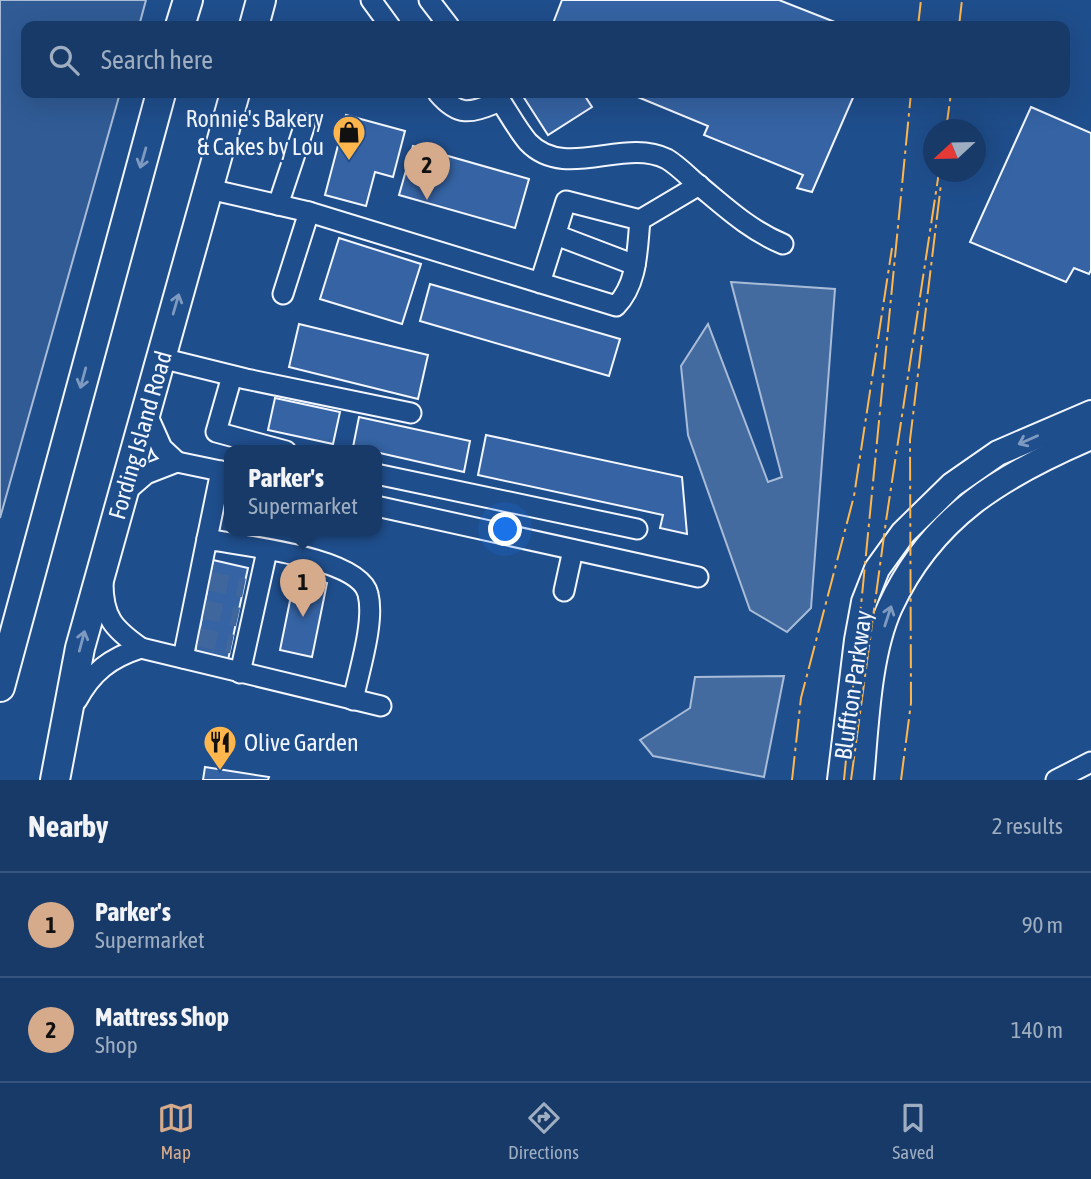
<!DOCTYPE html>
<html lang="en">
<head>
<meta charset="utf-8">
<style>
	body { margin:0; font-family:"Asap Condensed",sans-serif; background:#244571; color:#f1f3f6 }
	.compass { position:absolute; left:923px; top:119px; width:63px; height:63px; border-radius:50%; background:#173a69; box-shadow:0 7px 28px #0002; rotate:248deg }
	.you { position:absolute; left:506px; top:530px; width:24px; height:24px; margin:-18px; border:5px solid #fff; border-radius:50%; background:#1a73e8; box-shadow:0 0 0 10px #1a73e833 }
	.badge { display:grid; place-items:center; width:46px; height:46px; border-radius:50%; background:#d6ab8b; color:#111; font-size:23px; font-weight:700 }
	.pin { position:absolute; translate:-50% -58px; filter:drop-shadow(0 2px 4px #0008) }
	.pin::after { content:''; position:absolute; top:37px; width:24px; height:21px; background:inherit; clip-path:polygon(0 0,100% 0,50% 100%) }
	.popup { position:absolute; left:224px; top:445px; width:158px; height:91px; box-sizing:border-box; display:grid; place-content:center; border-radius:14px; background:#173a69; filter:drop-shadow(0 2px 5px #0005); font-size:23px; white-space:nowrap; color:#9eadc0 }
	.popup b { font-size:26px; color:#f1f3f6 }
	.popup::after { content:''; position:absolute; left:50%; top:100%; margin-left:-14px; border:14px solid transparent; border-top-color:#173a69 }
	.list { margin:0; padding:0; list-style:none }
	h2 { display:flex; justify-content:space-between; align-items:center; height:91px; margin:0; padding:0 28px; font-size:30px }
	h2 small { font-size:23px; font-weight:400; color:#9eadc0 }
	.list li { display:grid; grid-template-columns:46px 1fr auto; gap:21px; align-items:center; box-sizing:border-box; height:105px; padding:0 28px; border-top:2px solid #36547d }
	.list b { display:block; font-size:26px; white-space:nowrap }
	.list p { margin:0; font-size:23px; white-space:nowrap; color:#9eadc0 }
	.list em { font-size:23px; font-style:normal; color:#9eadc0 }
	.icon { flex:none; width:38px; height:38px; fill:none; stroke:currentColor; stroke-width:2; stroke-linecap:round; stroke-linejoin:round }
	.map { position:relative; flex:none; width:1091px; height:780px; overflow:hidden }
	.search { position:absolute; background:#173a69; box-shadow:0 7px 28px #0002; left:21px; right:21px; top:21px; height:77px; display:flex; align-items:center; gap:18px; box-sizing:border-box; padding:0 24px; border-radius:14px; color:#9eadc0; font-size:26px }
	.sheet { height:301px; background:#173a69 }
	nav { display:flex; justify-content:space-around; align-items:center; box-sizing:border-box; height:98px; border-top:2px solid #36547d; background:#173a69; font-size:19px; color:#9eadc0 }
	nav a { display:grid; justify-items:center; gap:4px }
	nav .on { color:#d6ab8b }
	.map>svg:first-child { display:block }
</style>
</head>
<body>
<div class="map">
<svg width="1091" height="780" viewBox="0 0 1091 780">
	<rect width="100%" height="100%" fill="#1f4e8c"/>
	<polygon fill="#305b95" stroke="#a8bbd7" stroke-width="2" points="0,0 146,0 139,26 26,26 26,93 120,93 0,518"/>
	<g fill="#446ba0" stroke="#a8bbd7" stroke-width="2">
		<polygon points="731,282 835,289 811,608 787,632 750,610 688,435 681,366 708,324 768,482 782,477"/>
		<polygon points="784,676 764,777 653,756 640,740 690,708 695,677"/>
	</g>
	<g fill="#3563a3" stroke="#f2f6ff" stroke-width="2">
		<polygon points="562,0 779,0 845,26 552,26"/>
		<polygon points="521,93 583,93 592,107 548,135"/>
		<polygon points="628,93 855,93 812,192 797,188 803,175 704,135 708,126"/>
		<polygon points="1031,107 1091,133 1091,270 1089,274 1074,268 1066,282 970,242"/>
		<polygon points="346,115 405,131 393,177 375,172 366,206 325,195"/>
		<polygon points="413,146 529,179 515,228 399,195"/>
		<polygon points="339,238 421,264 402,324 320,299"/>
		<polygon points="430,284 620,339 609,376 420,321"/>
		<polygon points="299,324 428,355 418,399 289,367"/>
		<polygon points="275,398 340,412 333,444 268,430"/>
		<polygon points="359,417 470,441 464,472 353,447"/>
		<polygon points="486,435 682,477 687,534 660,528 663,515 478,475"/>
		<polygon points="213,560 248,568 228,660 195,653"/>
		<polygon points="295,576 327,583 312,657 280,650"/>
		<polygon points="205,767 269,777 268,780 203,780"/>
	</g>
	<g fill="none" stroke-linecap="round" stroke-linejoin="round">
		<g stroke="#3f679d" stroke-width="19" stroke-dasharray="19 10" stroke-linecap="butt">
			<polyline points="209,581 244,588"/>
			<polyline points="203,609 238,617"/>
			<polyline points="198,637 232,644"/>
		</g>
		<defs>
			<g id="minor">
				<polyline points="371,0 390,26"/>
				<polyline points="429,0 449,26"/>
				<path d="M 438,93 C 460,119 472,112 501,101"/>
				<path d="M 495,93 C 506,108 516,128 528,142 C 565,181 624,137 667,159 C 677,165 687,175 696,183 C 724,206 749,230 783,244"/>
				<path d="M 209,189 L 309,212 L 616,306 C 638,283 637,250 640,220 L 566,201 L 540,283"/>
				<polyline points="278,205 305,124"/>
				<polyline points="640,220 699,185"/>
				<polyline points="556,235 635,265"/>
				<polyline points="283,294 309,212"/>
				<polyline points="161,358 246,379 411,413"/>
				<polyline points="232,376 216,432 286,451"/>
				<polyline points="177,462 230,473"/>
				<polyline points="376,474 637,529"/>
				<polyline points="124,493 146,474 177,462 162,448 146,412"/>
				<polyline points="376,506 698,577"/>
				<polyline points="207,539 221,471"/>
				<path d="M 103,583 C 103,618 114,629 141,648 L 381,706"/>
				<polyline points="564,591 573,550"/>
				<path d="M 183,658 L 207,539 C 242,546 360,557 368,594 C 375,622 359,671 353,700"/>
				<polyline points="240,673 267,551"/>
				<path d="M 77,700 C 92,672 110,658 141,648"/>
				<polyline points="1056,780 1091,762"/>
			</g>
			<g id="major">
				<polyline points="840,780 857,640 864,602 877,569 903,533 952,485 998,453 1091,413"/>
				<path d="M 861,780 C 866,728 868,655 890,607 C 932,516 1002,475 1091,437"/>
			</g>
			<g id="highway">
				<polyline points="180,26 188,0"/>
				<polyline points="254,26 261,0"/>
				<polyline points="0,687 161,93"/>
				<polyline points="55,780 80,648 235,93"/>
			</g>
		</defs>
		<use href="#minor" stroke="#f2f6ff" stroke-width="23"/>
		<use href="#major" stroke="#f2f6ff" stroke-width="28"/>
		<use href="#highway" stroke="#f2f6ff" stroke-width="32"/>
		<use href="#minor" stroke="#1f4e8c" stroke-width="19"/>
		<use href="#major" stroke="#1f4e8c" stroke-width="24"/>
		<use href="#highway" stroke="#1f4e8c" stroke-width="28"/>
		<g stroke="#ffb74d" stroke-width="2" stroke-dasharray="24 5 3.5 5" stroke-linecap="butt">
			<polyline points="918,26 921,0"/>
			<polyline points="959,26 962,0"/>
			<polyline points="946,130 951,93"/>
			<polyline points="792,780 801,698 854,496 892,248"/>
			<polyline points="844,780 911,93"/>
			<polyline points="851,780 886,521 939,172"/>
			<polyline points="901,780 911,703 910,440 941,184"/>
		</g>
	</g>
	<defs><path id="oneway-shaft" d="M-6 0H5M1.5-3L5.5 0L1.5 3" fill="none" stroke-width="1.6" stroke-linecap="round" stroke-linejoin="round" transform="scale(1.75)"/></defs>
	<g stroke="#7e9ac0">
		<use href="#oneway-shaft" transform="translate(143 158) rotate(106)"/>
		<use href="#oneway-shaft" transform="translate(176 304) rotate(-74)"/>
		<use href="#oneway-shaft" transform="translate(83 378) rotate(105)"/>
		<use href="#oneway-shaft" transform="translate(1028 440) rotate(156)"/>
		<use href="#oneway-shaft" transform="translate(888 616) rotate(-72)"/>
		<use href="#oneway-shaft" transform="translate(82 641) rotate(-75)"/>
	</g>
	<defs>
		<symbol id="shop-pin" viewBox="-11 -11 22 30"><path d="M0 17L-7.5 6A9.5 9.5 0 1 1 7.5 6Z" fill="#ffb74d" stroke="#1f4e8c"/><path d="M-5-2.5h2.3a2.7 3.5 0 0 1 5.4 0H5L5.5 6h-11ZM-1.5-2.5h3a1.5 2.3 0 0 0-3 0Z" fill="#111"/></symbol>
		<symbol id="restaurant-pin" viewBox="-11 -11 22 30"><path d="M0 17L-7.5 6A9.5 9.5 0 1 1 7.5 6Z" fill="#ffb74d" stroke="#1f4e8c"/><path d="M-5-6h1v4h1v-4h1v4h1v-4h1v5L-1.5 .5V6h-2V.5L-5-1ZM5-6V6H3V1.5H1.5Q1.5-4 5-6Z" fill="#111"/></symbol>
	</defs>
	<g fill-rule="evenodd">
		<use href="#shop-pin" x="330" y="113" width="38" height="52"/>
		<use href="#restaurant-pin" x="201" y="723" width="38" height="52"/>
	</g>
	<g text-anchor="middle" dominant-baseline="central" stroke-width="5" stroke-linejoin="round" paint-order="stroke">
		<g font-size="24" fill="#f2f6ff" stroke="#1f4e8c" text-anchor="end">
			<text x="324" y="118">Ronnie's Bakery<tspan x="324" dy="28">&amp; Cakes by Lou</tspan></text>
			<text x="244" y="742" text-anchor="start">Olive Garden</text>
		</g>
		<g font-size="24" fill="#f2f6ff" stroke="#1f4e8c">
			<text transform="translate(140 435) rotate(-74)">Fording Island Road</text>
			<text transform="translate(853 685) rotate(-82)">Bluffton Parkway</text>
		</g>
	</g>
</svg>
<svg class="compass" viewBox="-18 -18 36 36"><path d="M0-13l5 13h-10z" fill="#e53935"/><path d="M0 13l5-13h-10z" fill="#9eadc0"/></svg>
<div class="you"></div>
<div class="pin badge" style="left:303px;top:617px">1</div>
<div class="popup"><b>Parker's</b>Supermarket</div>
<div class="pin badge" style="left:427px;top:200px">2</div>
<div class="search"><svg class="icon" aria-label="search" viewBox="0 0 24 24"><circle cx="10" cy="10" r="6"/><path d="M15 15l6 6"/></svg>Search here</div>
</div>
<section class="sheet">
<h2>Nearby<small>2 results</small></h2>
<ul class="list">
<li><span class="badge">1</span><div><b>Parker's</b><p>Supermarket</p></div><em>90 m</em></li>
<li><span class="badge">2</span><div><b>Mattress Shop</b><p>Shop</p></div><em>140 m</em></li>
</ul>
</section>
<nav>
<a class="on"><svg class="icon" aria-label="map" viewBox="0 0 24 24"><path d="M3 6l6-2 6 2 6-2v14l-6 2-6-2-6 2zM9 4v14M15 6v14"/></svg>Map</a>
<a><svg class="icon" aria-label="directions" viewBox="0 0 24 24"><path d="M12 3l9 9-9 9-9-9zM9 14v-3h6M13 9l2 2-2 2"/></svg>Directions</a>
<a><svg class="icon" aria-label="saved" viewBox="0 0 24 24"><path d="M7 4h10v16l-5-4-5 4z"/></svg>Saved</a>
</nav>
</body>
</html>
